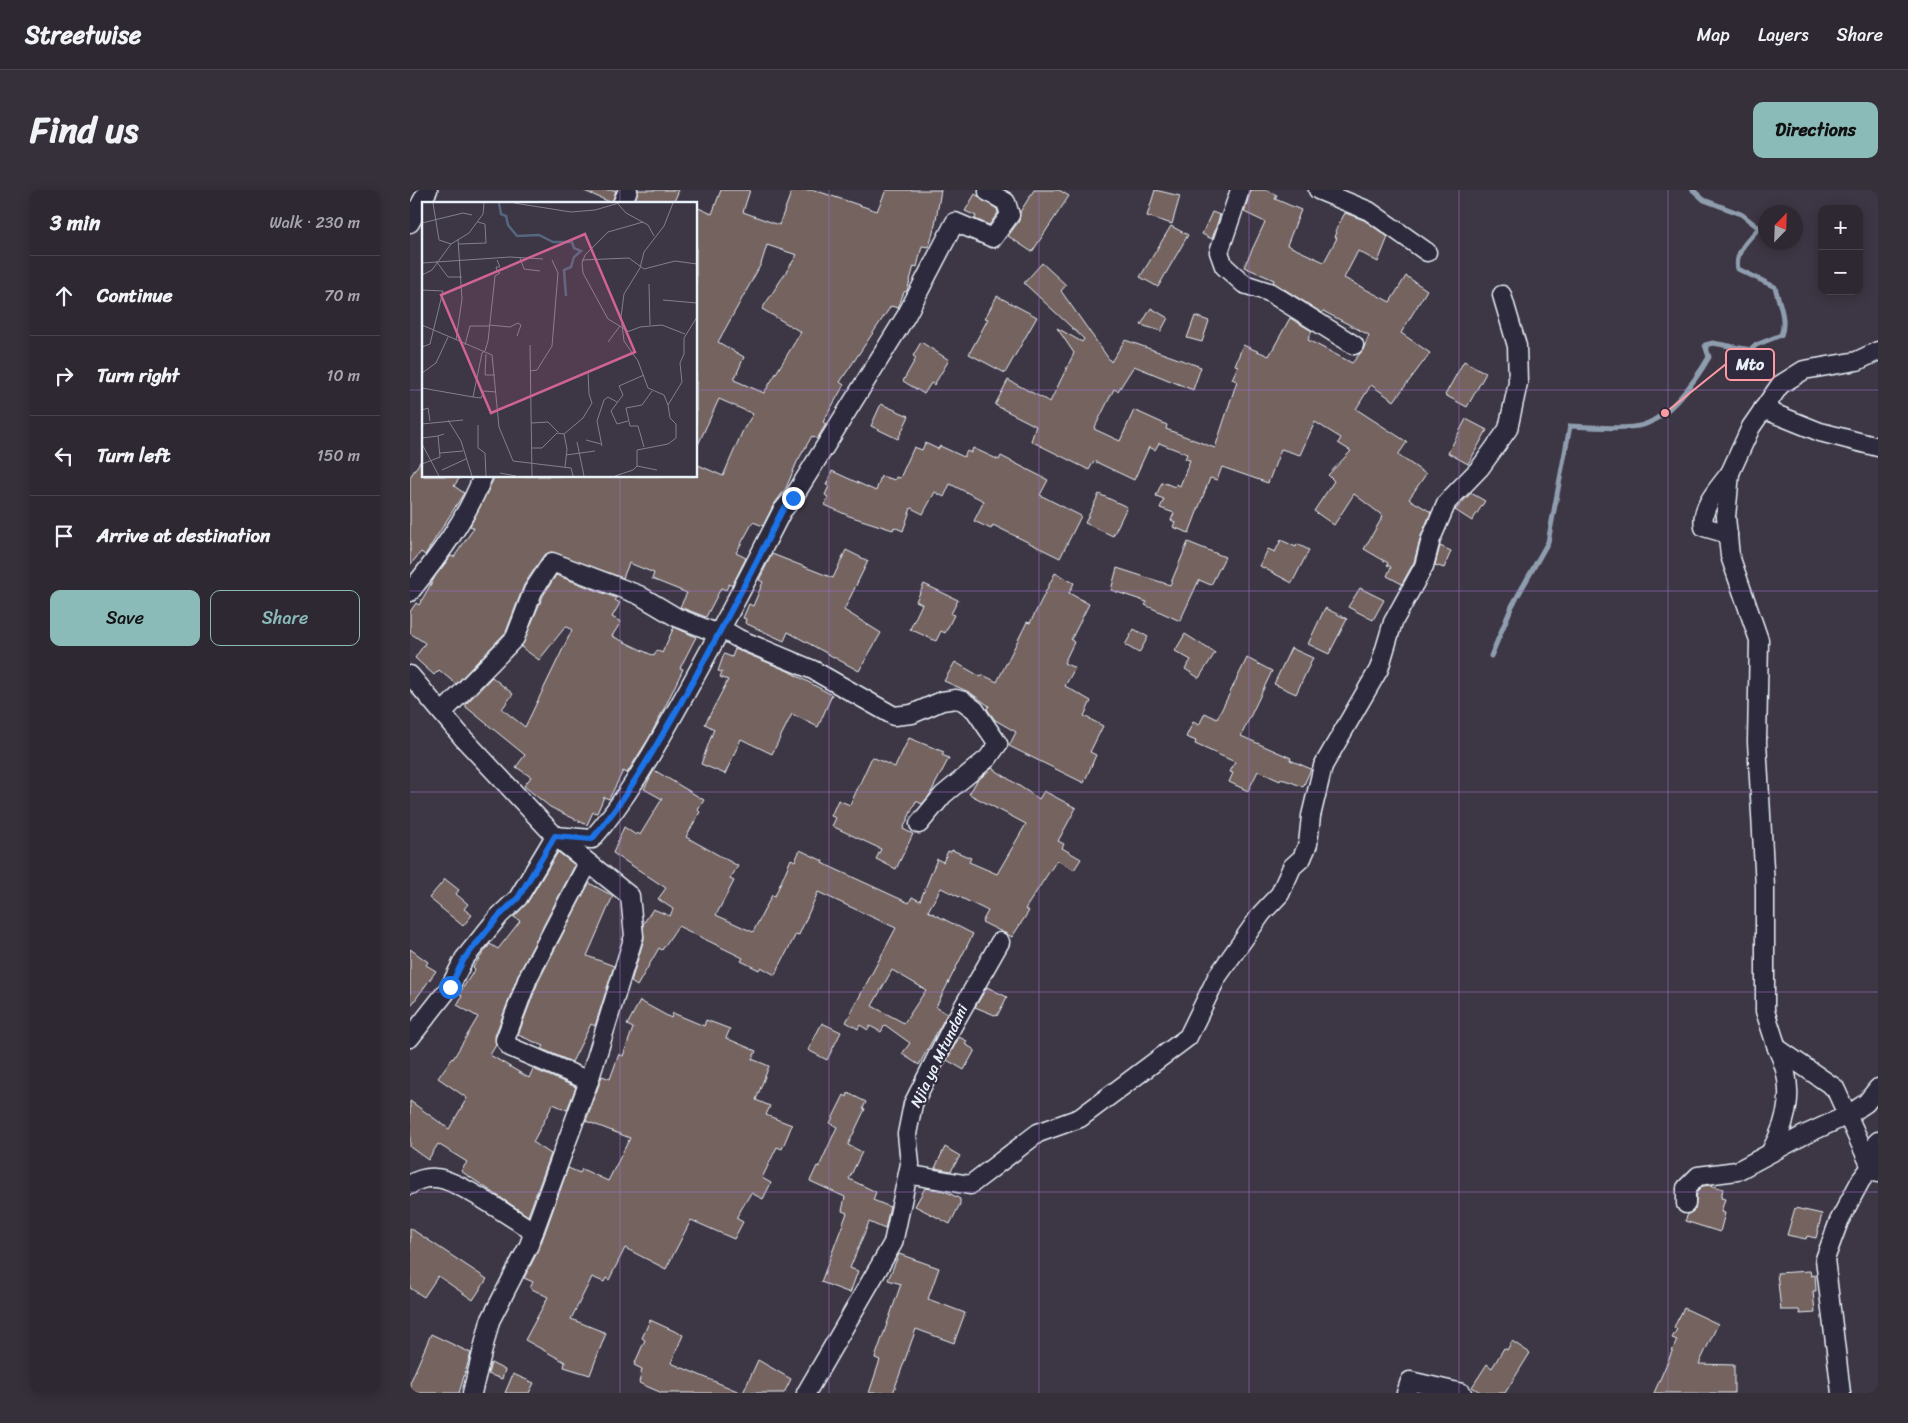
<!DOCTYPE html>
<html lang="en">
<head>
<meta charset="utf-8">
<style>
	body { margin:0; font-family:Sriracha,sans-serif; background:#36303b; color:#f1f3f6 }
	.controls { position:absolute; right:15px; top:15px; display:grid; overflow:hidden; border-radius:10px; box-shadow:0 2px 12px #0003 }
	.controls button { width:45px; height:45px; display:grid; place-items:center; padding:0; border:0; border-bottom:1px solid #49444e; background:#2e2833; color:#f1f3f6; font:25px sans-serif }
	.compass { position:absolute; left:1348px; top:15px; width:45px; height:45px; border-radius:50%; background:#2e2833; box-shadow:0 2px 12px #0003; rotate:23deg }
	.stop { position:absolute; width:15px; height:15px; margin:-11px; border:4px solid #1a73e8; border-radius:50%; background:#fff }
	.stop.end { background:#1a73e8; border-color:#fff; box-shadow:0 1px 5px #0008 }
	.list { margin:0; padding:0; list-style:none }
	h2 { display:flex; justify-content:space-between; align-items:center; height:65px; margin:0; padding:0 20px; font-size:21px }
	h2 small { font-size:16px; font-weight:400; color:#a7a6ac }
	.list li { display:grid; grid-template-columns:32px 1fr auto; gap:15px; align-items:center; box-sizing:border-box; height:80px; padding:0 20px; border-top:1px solid #49444e }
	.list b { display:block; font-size:19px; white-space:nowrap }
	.list em { font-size:16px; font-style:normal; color:#a7a6ac }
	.actions { display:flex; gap:10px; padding:15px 20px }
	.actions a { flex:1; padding:11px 0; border:1px solid #8bbbb9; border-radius:10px; text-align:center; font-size:18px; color:#8bbbb9 }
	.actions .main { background:#8bbbb9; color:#111 }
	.icon { flex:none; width:28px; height:28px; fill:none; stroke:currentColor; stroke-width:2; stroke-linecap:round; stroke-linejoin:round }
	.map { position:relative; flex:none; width:1468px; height:1203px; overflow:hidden; border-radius:10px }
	header { display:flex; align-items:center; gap:30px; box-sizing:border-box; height:70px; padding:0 25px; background:#2e2833; border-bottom:1px solid #49444e }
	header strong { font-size:24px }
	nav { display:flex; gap:28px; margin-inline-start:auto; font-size:18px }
	.intro { display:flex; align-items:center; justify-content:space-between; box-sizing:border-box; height:120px; padding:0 30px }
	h1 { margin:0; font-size:35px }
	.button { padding:12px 22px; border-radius:10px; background:#8bbbb9; color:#111; font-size:18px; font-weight:700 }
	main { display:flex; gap:30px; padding:0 30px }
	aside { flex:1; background:#2e2833; border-radius:10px; box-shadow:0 2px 12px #0003 }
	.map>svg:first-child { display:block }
</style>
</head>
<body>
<header>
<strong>Streetwise</strong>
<nav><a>Map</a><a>Layers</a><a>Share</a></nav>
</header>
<div class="intro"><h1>Find us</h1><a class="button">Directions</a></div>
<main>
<aside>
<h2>3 min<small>Walk · 230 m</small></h2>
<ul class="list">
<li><svg class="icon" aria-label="ahead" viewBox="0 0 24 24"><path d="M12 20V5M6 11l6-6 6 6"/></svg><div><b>Continue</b></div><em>70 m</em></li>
<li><svg class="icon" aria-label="right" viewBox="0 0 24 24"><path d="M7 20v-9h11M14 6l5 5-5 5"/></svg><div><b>Turn right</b></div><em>10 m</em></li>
<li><svg class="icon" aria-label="left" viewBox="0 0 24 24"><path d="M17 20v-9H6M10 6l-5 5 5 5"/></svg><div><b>Turn left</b></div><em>150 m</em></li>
<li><svg class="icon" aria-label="arrive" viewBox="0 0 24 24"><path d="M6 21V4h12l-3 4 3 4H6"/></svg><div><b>Arrive at destination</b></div></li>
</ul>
<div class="actions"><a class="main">Save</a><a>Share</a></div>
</aside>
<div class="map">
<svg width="1468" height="1203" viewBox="0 0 1468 1203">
	<rect width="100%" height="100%" fill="#3d3644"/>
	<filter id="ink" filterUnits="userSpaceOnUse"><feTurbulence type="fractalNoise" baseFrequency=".02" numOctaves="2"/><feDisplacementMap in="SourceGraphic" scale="10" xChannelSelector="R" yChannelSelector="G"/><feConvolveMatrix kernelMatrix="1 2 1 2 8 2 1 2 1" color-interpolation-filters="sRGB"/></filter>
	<g filter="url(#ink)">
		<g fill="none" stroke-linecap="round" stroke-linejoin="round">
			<path stroke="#8f9eaf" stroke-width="5" d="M 1081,466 L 1102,416 L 1138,352 L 1160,236 C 1177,237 1218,240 1233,235 C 1259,227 1286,190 1299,167 L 1295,155 L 1303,153 L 1341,160 L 1346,155 L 1371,145 C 1377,130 1369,113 1365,97 L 1328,79 C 1324,62 1339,49 1349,38 L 1331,24 L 1294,10 L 1283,0"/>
		</g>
		<g fill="#746461" stroke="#e8f1f8" fill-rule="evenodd">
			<polygon points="172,0 206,0 202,13"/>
			<polygon points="228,0 269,0 263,14 224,14"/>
			<path d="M 311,0 L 340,0 L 333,22 L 369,35 L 382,0 L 404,0 L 467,21 L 476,0 L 531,0 L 525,35 L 519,57 L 512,56 L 507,77 L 504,76 L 497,101 L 494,102 L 488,118 L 481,116 L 430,192 L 434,195 L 413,232 L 416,234 L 407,249 L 402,246 L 387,272 L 376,298 L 363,316 L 353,336 L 343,332 L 326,363 L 336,368 L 322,396 L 319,394 L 316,400 L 311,398 L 296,427 L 270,417 L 277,403 L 242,389 L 244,383 L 219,373 L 213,388 L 141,362 L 133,366 L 114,395 L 96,442 L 46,494 L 29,480 L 24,485 L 5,468 L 15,453 L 0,443 L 0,422 L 6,413 L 9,415 L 26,385 L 41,366 L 44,367 L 64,338 L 60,336 L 85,286 L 286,286 L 286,274 L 313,286 L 333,240 L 343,224 L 309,209 L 286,259 L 286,17 L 302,24 ZM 357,55 L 387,65 L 352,119 L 391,142 L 354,203 L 324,190 L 334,167 L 308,152 L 351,74 Z"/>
			<polygon points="624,0 649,0 659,6 622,62 598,46 609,31 610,22"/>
			<polygon points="745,0 770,6 762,34 737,26"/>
			<polygon points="841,0 856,0 867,5 865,9 891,20 877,55 914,72 927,48 925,47 927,42 925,41 935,23 954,30 978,47 968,72 948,61 934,88 980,112 996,86 1017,100 991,143 1020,163 984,211 961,195 946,219 997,252 988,265 1016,284 999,309 1021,322 1011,346 1004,372 992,394 977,386 981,377 977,375 978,373 954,359 973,326 944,304 924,335 904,321 924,291 918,285 941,261 928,253 931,248 905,232 890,265 871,259 858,293 812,277 807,290 800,288 779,343 763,337 765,332 761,330 764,323 750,318 754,309 746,306 752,292 765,297 766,294 770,296 780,270 775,269 777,264 749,253 745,260 739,257 724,290 684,271 679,280 621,251 626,236 585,215 598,190 640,212 664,163 647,138 672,152 674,149 614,93 632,73 656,95 651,101 701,172 715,150 791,177 783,200 724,176 708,201 704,199 684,239 710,251 724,220 757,235 756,239 805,258 827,191 822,189 828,176 825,175 833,155 859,166 880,128 902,141 898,150 942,173 953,160 959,145 913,121 912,123 863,92 864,90 834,77 855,32 834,22"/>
			<polygon points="565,4 587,19 588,23 579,35 565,29 566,26 555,21"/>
			<polygon points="802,22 810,25 802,49 792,44"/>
			<polygon points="761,36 778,45 748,97 730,87"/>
			<polygon points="587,106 627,127 595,183 559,164 578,129 575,128"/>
			<polygon points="741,118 758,128 751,141 731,135"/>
			<polygon points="785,126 799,131 792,152 777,148"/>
			<polygon points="511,152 539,170 524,195 521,193 514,204 493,191 506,168 503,166"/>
			<polygon points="1054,171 1076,183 1057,217 1035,205"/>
			<polygon points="471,214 499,226 488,249 461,236"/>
			<polygon points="1056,229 1077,240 1058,274 1038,263"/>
			<polygon points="515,253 528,259 530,256 554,267 557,261 561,263 563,258 589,270 591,266 638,290 630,305 671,326 650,368 583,335 581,339 564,331 574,311 540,294 534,307 525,302 513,324 501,318 493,341 484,337 483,340 439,326 415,315 418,307 415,305 419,296 416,295 422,281 466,301 471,286 485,290 486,287 490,288 504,257 512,260"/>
			<polygon points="14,266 14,286 51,286 44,296 54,303 15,365 11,362 0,375 0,287"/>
			<polygon points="1061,303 1075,311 1062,331 1045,320"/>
			<polygon points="689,304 717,317 703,346 675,333"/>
			<polygon points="871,350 886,357 887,354 899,360 882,393 850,376 858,359 865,362"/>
			<polygon points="778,352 815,367 801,395 789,390 770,431 735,415 737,412 701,400 707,378 760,395"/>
			<polygon points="1030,356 1041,361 1034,378 1025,375"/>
			<polygon points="436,360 458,371 434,420 471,443 449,481 378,442 374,451 335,433 336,429 333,428 339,414 343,416 353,392 349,390 362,364 423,388"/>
			<polygon points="645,383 664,393 659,403 679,414 661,450 664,452 654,473 665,478 655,496 681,511 674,526 693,536 680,562 686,565 674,593 599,556 606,542 585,530 577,519 579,516 559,502 534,491 545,472 571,487 573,485 587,492 617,432 620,433"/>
			<polygon points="146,385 206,408 205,410 210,413 202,427 211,432 202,446 244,466 247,460 252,463 264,437 286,447 270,478 273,479 255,517 239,548 217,583 213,581 199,609 194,607 187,623 183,622 177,635 140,617 114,596 121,587 106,577 115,565 56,517 56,514 82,487 103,504 92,519 115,537 162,440 156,436 129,470 111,457 133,406"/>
			<polygon points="514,394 548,410 541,424 544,425 535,443 531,441 526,451 500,439 512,414 506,411"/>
			<polygon points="950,398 974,410 963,430 938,417"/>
			<polygon points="915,418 937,429 919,464 898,454"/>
			<polygon points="724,439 738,447 729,463 715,455"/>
			<polygon points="775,444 805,463 789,488 775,479 781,470 765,461"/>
			<polygon points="881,458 903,468 886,504 864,494"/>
			<polygon points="325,459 378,481 422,505 408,537 382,524 362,564 331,549 315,584 291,574 304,539 295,534 318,490 310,487 312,482 308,481 314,464 322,467"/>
			<polygon points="837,468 862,481 831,546 881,568 880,570 901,579 893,597 881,592 871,589 870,591 848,581 838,601 819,592 823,583 820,582 825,572 785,554 786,551 776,547 783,532 789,535 795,523 807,529"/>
			<polygon points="499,548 534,562 532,565 539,568 519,606 512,614 506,611 493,639 503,644 486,679 466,669 471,659 422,636 426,628 421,626 428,610 440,615 462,567 485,577"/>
			<path d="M 582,578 L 629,609 L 634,601 L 666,618 L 648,651 L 654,654 L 652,658 L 671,669 L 664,680 L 647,670 L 615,719 L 619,721 L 602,747 L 572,732 L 578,721 L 531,698 L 518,721 L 563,744 L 526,817 L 537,824 L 509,875 L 492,864 L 500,853 L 475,835 L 471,842 L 460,836 L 458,840 L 450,835 L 448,839 L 436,832 L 486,738 L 408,702 L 389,745 L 386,744 L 365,785 L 351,777 L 349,780 L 331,771 L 333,768 L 268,736 L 252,760 L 249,758 L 227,796 L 221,792 L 234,749 L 233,734 L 243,719 L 260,726 L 263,719 L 248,709 L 256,698 L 203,663 L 214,637 L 226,645 L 228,643 L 230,645 L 252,609 L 234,599 L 244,580 L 294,610 L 288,620 L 290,622 L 276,647 L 328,676 L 320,689 L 324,691 L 306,725 L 343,742 L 362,705 L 365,706 L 381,669 L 385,671 L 390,660 L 413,671 L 412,673 L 499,713 L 502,707 L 510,711 L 527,669 L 533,672 L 538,661 L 541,662 L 542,660 L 561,668 L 559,672 L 587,684 L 616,634 L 559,604 L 567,591 ZM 482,780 L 516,800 L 494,833 L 462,816 Z"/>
			<polygon points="148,662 165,675 109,783 85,846 86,855 80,865 119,888 123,879 166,897 157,920 143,914 123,952 141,964 118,1026 51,981 57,972 28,954 18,970 0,957 0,911 39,939 57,908 28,888 42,868 43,869 68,827 47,815 52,806 49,804 65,779 63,777 80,754 88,759 110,731 104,727 117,713"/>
			<polygon points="35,689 49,700 46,704 58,714 54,719 62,725 53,736 19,708"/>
			<polygon points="179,693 203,706 177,766 204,776 185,836 181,834 162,872 132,859 134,856 108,845 128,792"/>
			<polygon points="0,759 18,772 16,775 26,781 0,817"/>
			<polygon points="577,797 597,807 587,826 565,817"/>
			<polygon points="230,811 261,828 263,823 294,836 296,830 320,839 316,848 346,861 342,869 359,876 346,910 360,916 356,925 382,935 372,959 367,957 352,988 361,993 353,1009 341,1003 326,1028 333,1032 324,1049 281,1030 256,1079 215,1058 199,1090 196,1088 194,1092 182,1087 161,1129 196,1143 180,1185 154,1177 155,1172 115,1150 138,1107 120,1098 123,1092 114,1088 129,1059 158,978 170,983 172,979 198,991 220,948 176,931 192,886 200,889 209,864 213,866 223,838 217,835"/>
			<polygon points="412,833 431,842 417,870 398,860"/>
			<polygon points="549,847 557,851 555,854 565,860 554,880 537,870"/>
			<polygon points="438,903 456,912 453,918 455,919 438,955 452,962 439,989 466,1002 463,1010 480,1017 475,1039 459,1032 440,1078 448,1081 440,1103 411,1092 437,1023 432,1021 435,1007 400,991 407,976 409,977 427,937 420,933 434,905 437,907"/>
			<polygon points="535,957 550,966 541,981 525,978"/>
			<polygon points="1300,995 1313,999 1311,1008 1315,1009 1311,1022 1315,1023 1310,1042 1275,1031 1278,1024 1285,1019 1287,1002 1293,996"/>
			<polygon points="515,998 535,1001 550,1009 550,1014 540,1034 505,1016"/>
			<polygon points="1385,1018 1412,1024 1406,1048 1397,1046 1396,1049 1377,1045"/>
			<polygon points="0,1038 77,1089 63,1110 28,1086 14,1107 0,1098"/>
			<polygon points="489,1064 529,1078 518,1109 555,1123 544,1153 506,1139 483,1203 459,1203 470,1170 465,1168 491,1094 478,1090"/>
			<polygon points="1400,1081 1401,1086 1405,1085 1406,1101 1403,1101 1405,1123 1390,1124 1389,1120 1371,1120 1367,1083"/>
			<polygon points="1274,1118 1308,1134 1289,1174 1324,1175 1324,1203 1244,1203 1267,1150 1262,1148 1267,1139 1264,1137"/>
			<polygon points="240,1130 273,1145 261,1173 332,1203 252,1203 229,1193 232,1179 224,1175 235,1150 232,1148"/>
			<polygon points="21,1144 61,1163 49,1203 0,1203 0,1193"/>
			<polygon points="1102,1151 1120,1163 1095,1203 1072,1203 1062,1197 1077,1174 1082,1178 1094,1158 1097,1160"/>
			<polygon points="348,1170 381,1189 374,1203 333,1203"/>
			<polygon points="81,1173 95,1180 92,1189 78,1184"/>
			<polygon points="103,1184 124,1193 119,1203 95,1203"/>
		</g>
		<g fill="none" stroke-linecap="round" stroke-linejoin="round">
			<defs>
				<g id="street">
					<polyline points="830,0 809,62 814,76 834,94 859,102 944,155"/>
					<polyline points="908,0 959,21 1017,62"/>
					<polyline points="212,14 218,0"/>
					<polyline points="0,33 18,0"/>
					<polyline points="1468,161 1447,171 1394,180 1370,195 1341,237 1320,283 1316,327 1320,366 1349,450 1347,552 1355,697 1355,821 1367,858 1425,898 1461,977 1468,983"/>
					<polyline points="1353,219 1410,242 1468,257"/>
					<path d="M 1318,344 L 1294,337 C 1290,317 1308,299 1320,283"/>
					<path d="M 0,402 C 28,367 57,328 73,286"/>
					<polyline points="312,439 329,449 403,480 484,526 502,524 532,511 546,509 553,511 565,520 588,554 578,568 533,605 509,634"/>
					<polyline points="0,485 53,548 145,646 220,706 224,746 179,891 119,1055 80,1131 62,1203"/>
					<polyline points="32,523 105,448 123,401 142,372 229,405 266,427 309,444"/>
					<polyline points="178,673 118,788 95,850 100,857 179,891"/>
					<path d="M 0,848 L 40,797 L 54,769 L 89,726 L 108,708 L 145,646 L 182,649 C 216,610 242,564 267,519 C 304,454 338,388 372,321 L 383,308 L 496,126 L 545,32 L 583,48 L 600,25 L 596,12 L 578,2 L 578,0"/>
					<path d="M 1361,961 C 1380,926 1385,895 1367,858"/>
					<polyline points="498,986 502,985 560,995 628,943 670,928 778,847 807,787 852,723 870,704 882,677 892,668 898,654 901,626 913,576 969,479 983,432 1014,376 1021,349 1037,312 1070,278 1098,239 1108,193 1107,156 1092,105"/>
					<path d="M 0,995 C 6,990 17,987 25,988 C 46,988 105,1030 124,1042"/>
					<polyline points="1276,1014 1276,998 1288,986 1327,981 1394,945 1438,925 1456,913 1468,898"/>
					<polyline points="396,1203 483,1053 500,974 497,944 503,914 543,835 590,752"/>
					<polyline points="996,1203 1000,1191 1052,1203"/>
					<polyline points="1431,1203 1415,1069 1429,1031 1451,990 1461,977 1468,951"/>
				</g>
			</defs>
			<use href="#street" stroke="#e8f1f8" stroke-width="21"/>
			<use href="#street" stroke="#2f2a3d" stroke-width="18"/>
		</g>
	</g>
	<g fill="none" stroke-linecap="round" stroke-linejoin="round" filter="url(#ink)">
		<path stroke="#1a73e8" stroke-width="6" d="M 40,797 L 54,769 L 89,726 L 108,708 L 145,646 L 182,649 C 216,609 243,562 269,516 C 305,452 339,387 372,321 L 383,308"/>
	</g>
	<path fill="none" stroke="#a171d3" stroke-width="1" stroke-opacity="0.55" d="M 210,0 L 210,14M 419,0 L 419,1203M 629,0 L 629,1203M 839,0 L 839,1203M 1049,0 L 1049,1203M 1258,0 L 1258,1203M 0,200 L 14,200M 286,200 L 1468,200M 210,286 L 210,1203M 0,401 L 1468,401M 0,602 L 1468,602M 0,802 L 1468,802M 0,1002 L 1468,1002"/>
	<g text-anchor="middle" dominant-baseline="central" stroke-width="4.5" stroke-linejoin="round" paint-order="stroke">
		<g font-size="15" fill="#e8f1f8" stroke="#2f2a3d">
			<text transform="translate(529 866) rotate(-64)">Njia ya Mtundani</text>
		</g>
	</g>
	<g transform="translate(12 12)">
		<rect width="275" height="275" fill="#3d3644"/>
		<path fill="none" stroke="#54677f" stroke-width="2.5" d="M 77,1 L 79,12 L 84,14 L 86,23 L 95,34 L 117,33 L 131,40 L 150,40 L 152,46 L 159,49 L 152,55 L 149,65 L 142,68 L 144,94"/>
		<path fill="none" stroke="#81818c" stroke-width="1" d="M 11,1 L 17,38 L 29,42M 92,1 L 149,10 L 173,8 L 197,1M 196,2 L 204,11 L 226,23 L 232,34M 0,21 L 41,11 L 50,13M 37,42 L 64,41 L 63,22 L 56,20M 98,56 L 102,67 L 118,69M 160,58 L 207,56 L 222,67 L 253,59 L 275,62M 14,59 L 26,75 L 40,75M 0,61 L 88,55 L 121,57M 0,73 L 10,68 L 29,42 L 47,31 L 61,12 L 62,1M 227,82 L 228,123M 0,88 L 21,89 L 8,142 L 0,145M 241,98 L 275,101M 0,123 L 70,153 L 77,225 L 91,259 L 149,266 L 151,274M 67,123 L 88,125 L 96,121 L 99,123 L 95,134M 206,129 L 186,117 L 161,71 L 160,61 L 163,53 L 186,30 L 221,20M 205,130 L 218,125 L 240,123 L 263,132M 34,138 L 40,97 L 36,37M 186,140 L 198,124M 43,143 L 48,124 L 67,124M 108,143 L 110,274M 64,152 L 63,173 L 73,173M 108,169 L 115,168 L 130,144 L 136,71 L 130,58M 0,171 L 14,161 L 26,135M 0,186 L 51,195 L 60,151 L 63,149 L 66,139 L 73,74 L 78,71 L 75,69 L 74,65 L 78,65 L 75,58M 51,195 L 59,196 L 62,189 L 74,190M 246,203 L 242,193 L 226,186 L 216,159 L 202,139 L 199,115 L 202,92 L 218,66 L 222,50 L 242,24 L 251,1M 0,208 L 6,206 L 8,219M 26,218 L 39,239 L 50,274M 206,219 L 195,222 L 189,209 L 201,193 L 197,184 L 222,173M 109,221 L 126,220 L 136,230M 0,222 L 41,218M 56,223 L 56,246 L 63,251 L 64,274M 142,232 L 145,247 L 143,265M 0,236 L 16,234M 164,238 L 179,242M 155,240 L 162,274M 0,242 L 17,274M 180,244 L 175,219 L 182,198 L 186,195 L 195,200M 222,245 L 216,224 L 208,224 L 204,206 L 220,203 L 230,189M 110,246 L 120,246 L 135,231 L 142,232 L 161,216 L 170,201 L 167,192 L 166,169 L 173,167M 18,251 L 41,249M 144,253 L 173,249M 0,262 L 18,255 L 16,234 L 22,232M 215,264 L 235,268M 20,268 L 44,257M 78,271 L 94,274M 193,274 L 211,268 L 215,264 L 215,248 L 246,242 L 254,236 L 254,222 L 248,216 L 246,203 L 260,180 L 258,161 L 262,152 L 262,136 L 275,115"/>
		<path fill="#cf6492" fill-opacity="0.15" stroke="#cf6492" stroke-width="2.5" d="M 163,32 L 213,150 L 69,211 L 19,93 Z"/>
		<rect width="275" height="275" fill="none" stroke="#e8f1f8" stroke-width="2.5"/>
	</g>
	<path fill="none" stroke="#ff9aa2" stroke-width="2" d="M1255 223L1316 174"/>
	<circle fill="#ff9aa2" stroke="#2f2a3d" stroke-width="2" cx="1255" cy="223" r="5"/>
	<rect fill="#2f2a3d" stroke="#ff9aa2" stroke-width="2" x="1316" y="159" width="48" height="31" rx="5"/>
	<g font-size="16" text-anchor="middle" font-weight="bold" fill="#e8f1f8">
		<text x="1340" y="180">Mto</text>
	</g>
</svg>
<div class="controls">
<button>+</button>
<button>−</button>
</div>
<svg class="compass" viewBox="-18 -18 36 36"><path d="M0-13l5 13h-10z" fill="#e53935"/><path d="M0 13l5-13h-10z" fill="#a7a6ac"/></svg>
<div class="stop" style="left:40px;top:797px"></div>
<div class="stop end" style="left:383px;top:308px"></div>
</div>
</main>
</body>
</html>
